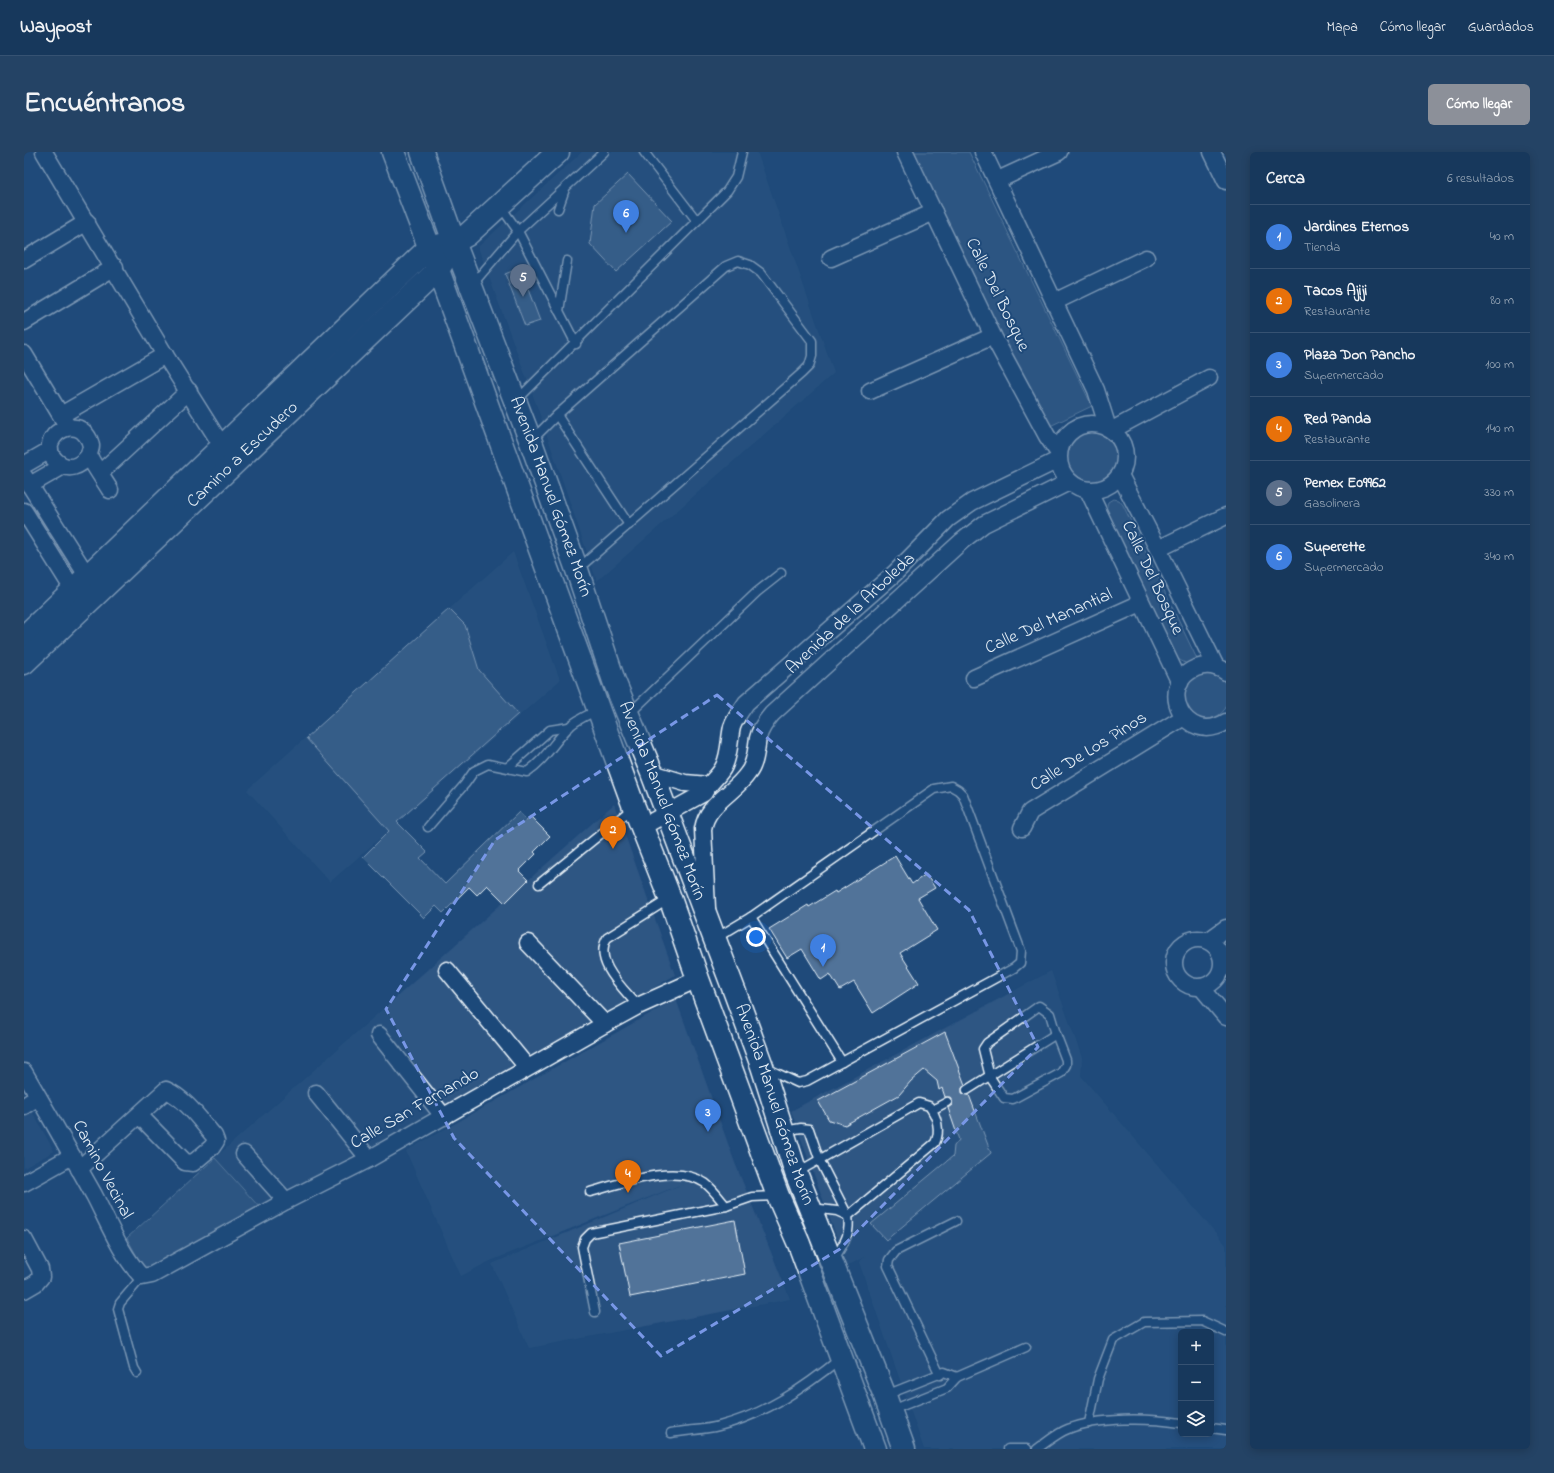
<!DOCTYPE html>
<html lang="es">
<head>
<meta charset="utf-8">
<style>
	body { margin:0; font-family:"Indie Flower",sans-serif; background:#244365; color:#f1f3f6 }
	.controls { position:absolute; right:12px; bottom:12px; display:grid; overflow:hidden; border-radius:6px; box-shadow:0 2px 10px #0003 }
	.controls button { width:36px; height:36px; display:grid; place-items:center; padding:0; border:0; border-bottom:1px solid #365272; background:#17385c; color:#f1f3f6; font:20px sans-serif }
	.you { position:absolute; left:732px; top:785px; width:14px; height:14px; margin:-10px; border:3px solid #fff; border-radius:50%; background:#1a73e8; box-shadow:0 0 0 6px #1a73e833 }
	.badge { display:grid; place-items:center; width:26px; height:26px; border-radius:50%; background:#8c9099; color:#fff; font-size:13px; font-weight:700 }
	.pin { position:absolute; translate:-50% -33px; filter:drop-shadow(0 1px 2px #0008) }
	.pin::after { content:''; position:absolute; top:21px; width:14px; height:12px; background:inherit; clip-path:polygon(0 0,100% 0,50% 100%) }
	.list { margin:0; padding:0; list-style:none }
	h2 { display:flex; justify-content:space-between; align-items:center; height:52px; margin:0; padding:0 16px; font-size:17px }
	h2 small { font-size:13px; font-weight:400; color:#9eacbb }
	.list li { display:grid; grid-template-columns:26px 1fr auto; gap:12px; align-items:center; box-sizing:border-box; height:64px; padding:0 16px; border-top:1px solid #365272 }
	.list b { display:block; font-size:15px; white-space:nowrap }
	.list p { margin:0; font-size:13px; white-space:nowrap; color:#9eacbb }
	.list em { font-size:13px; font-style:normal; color:#9eacbb }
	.icon { flex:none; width:22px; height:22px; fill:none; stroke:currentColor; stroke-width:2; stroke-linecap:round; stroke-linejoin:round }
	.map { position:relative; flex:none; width:1202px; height:1297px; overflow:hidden; border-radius:6px }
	header { display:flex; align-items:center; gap:24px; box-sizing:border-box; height:56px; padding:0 20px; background:#17385c; border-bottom:1px solid #365272 }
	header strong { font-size:19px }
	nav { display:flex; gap:22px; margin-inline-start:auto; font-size:14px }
	.intro { display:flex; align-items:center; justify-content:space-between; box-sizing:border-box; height:96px; padding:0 24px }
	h1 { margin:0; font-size:28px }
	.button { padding:10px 18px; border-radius:6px; background:#8c9099; color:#fff; font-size:14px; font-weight:700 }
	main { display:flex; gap:24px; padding:0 24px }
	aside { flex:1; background:#17385c; border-radius:6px; box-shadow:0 2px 10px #0003 }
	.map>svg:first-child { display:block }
</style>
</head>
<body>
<header>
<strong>Waypost</strong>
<nav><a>Mapa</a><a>Cómo llegar</a><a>Guardados</a></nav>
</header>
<div class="intro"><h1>Encuéntranos</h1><a class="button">Cómo llegar</a></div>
<main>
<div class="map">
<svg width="1202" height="1297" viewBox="0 0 1202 1297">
	<rect width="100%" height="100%" fill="#1f4a7a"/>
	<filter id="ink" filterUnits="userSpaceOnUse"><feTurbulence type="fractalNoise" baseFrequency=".025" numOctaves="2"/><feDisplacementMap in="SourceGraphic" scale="8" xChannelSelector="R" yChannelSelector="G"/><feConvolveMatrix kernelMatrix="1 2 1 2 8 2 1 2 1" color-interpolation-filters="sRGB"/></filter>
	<g filter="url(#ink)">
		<g fill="#2e5683" fill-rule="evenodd">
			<polygon points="558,0 733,0 810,221 573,429 514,257 454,95"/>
			<polygon points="489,400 536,528 306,730 223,638"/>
			<polygon points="590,652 651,823 585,863 237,1057 191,1006"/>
			<path d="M 1027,819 L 1058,906 L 1057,924 L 1202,1093 L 1202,1297 L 900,1297 L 835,1110 L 842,1104 L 823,1114 L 767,959 ZM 1157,1180 L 1187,1180 L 1187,1282 L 1157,1282 Z"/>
			<polygon points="652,847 711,1011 766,1147 505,1196 468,1112 666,1029 466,1109 437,1124 382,999"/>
			<polygon points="0,945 30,999 0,1016"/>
		</g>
		<g fill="#3c628c" stroke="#92aac2">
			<polygon points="889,0 945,0 1068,254 1022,276"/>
			<circle cx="1068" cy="304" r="26"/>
			<path d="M 1089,347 L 1095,348 L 1099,353 L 1173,507 L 1173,509 C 1167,515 1161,511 1154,507 L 1082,358 L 1084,350 Z"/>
			<circle cx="1182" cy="544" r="23"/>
			<polygon points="191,1006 237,1057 122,1121 103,1086"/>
		</g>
		<g fill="#517399" stroke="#e8f1f8">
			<polygon points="604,22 648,69 592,120 566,92 571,52"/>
			<polygon points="496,116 516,169 501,174 481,122"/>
			<polygon points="425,457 441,473 455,518 494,562 373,670 403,700 396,706 421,732 495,660 502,668 506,664 526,684 510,700 512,702 495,719 504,728 481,751 463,733 453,743 445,735 419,761 412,754 400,766 339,705 365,679 282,586"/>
			<polygon points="871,704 888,732 902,722 911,736 894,746 913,778 876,801 895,831 849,861 830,830 816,838 806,822 797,828 778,797 763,806 745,777 784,753 785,755 811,739 812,741"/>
			<polygon points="921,880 941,933 938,936 938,941 945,943 967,1001 862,1088 847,1072 929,1004 930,994 935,988 924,956 928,953 928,948 926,945 921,945 918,936 915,938 913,929 900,918 887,929 875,943 821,973 805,968 794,949"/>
			<polygon points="711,1068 721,1122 606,1145 595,1091"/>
		</g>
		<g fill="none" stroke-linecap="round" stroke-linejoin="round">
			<defs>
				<g id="lane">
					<polyline points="620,0 673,69"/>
					<polyline points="534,57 541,37"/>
					<polyline points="448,133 494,79 477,55"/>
					<polyline points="535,159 543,109"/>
					<polyline points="552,192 494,79 580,0"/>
					<polyline points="493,248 703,39 712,25 718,0"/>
					<polyline points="533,263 605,373"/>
					<polyline points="508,288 533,263 702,114 714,109 726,113 737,121 788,189 788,204 785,214 778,221 555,416"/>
					<polyline points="606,561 733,440 757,421"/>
					<polyline points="484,615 526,578 545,575"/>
					<path d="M 404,675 L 441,632 L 450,619 L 464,612 L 503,620 C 522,607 529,591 545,575 C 553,567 564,563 574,558"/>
					<polyline points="515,732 610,655"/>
					<polyline points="727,765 818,910"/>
					<polyline points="692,786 727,765 910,637 927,634 934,638 939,643 997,799 996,811 990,816 783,929 774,931 742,916"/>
					<path d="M 614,854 C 599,836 569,810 583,786 L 645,747"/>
					<polygon points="1015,854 1026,862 1032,882 1042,908 1042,913 1037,921 989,947 980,946 966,925 959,897 963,891"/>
					<polyline points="943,938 1032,882"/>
					<polyline points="908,958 923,950"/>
					<polyline points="760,979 777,976 785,977 796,1009 824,1064"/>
					<path d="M 772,1021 L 895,951 L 905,954 C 913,964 917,979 911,991 L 824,1064 C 827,1083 820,1091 810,1107"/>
					<path d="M 566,1040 C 598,1031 652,1011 681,1031 C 689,1037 696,1047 702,1054"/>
					<polyline points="788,1056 813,1059 824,1064"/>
					<polyline points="571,1160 558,1095 561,1087 567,1081 702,1054 728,1045 753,1044"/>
					<polyline points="113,1221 110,1216 94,1157 96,1151 118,1125"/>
					<polyline points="916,1223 864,1114 865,1108 872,1099 932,1069"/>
					<polyline points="862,1243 920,1220 933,1225"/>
					<polyline points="868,1258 923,1236 933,1225 1002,1195"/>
					<polyline points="1065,1271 1074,1227 1089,1188 1120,1170 1178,1169 1202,1180"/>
					<polyline points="1187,1276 1202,1278"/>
					<path d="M 647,1281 C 663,1278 680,1278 695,1274 C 742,1262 780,1236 817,1206"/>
					<polyline points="984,1297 1003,1297"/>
					<path d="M 1013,1297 C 1022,1291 1033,1281 1044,1277 C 1075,1265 1124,1266 1157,1271"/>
				</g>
				<g id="street">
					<polyline points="20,0 141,203 198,294"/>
					<polyline points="881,0 969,184 1023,284 1034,300"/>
					<polyline points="959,0 1072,238 1084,276"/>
					<polyline points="1188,0 1202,29"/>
					<polyline points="974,28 1035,0"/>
					<polyline points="807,106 910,60"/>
					<polyline points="0,108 63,70"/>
					<polyline points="1030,150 1122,106"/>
					<polyline points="0,170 91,115"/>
					<polyline points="0,202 42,272"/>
					<polyline points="846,239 969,184"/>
					<polyline points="37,263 141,203"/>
					<circle cx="1068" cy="305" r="33"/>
					<polyline points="1088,278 1185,226"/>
					<path d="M 65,303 C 56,315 44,320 32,309 C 16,295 33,272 52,276 C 59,277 66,286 67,294 C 67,297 65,300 65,303 C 67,310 82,331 86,338"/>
					<polyline points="0,313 26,298"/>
					<polyline points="76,321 165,239"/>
					<polyline points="1096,323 1134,397 1192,515"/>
					<polyline points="0,324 69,433"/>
					<polyline points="6,333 39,314"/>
					<polyline points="1064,338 1156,531"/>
					<polyline points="0,359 55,447"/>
					<polyline points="1134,397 1202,364"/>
					<path d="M 1202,520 C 1193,514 1182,512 1172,516 C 1131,533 1161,595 1202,570"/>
					<polyline points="950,526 1117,451"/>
					<polyline points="628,621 661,631 684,633"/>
					<path d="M 618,675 L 680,641 C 685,630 695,625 700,614 C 706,601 705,588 708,575 C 711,566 717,559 722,551 L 871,421 L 924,367 L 948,350 L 1034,308"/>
					<polyline points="998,676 1006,660 1160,565"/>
					<path d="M 683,756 L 679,677 C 683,651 710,642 724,621 C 732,611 732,597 734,586 C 736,577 742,569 748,562 L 938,389 L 960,372 L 1045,330"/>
					<circle cx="1174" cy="811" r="24"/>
					<polyline points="1184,789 1202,776"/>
					<polyline points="504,791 581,872"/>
					<polyline points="423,818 503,915"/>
					<polyline points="1177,835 1202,865"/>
					<polyline points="355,883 420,965"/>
					<path d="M 0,920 C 24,961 47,1002 70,1043 C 84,1070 97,1103 118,1125 L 128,1123 L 262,1049 L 345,1007 L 581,872 L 614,854 L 674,827"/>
					<polyline points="292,941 345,1007"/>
					<polyline points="0,954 14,945"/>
					<polyline points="220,1002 262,1049"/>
					<path d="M 55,1017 L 142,938 C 162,947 176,968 190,984 L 192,989 L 188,995 L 169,1011 L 161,1010 L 115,963"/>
					<polyline points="0,1031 48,1004"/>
					<polyline points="0,1087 16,1117 17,1125 12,1131 0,1138"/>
				</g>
				<g id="secondary">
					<polyline points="0,485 405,96 430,90 443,83 534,0"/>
					<path id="s1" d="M 0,511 L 414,118 L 423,103"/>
				</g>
				<g id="primary">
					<polyline points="369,0 414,118 610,655 646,746 674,827 754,1044 775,1092 851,1297"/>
					<path id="s2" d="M 398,0 L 430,90 L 507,290 L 553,418 L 590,529 L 628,621 L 710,838 L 738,914 L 772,1021 L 861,1244 L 880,1297"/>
				</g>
			</defs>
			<use href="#lane" stroke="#e8f1f8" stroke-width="11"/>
			<use href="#street" stroke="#e8f1f8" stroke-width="19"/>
			<use href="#secondary" stroke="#e8f1f8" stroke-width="25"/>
			<use href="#primary" stroke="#e8f1f8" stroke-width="25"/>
			<use href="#lane" stroke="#1f4a7a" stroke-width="8"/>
			<use href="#street" stroke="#1f4a7a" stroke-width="16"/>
			<use href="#secondary" stroke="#1f4a7a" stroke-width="22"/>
			<use href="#primary" stroke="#1f4a7a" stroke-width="22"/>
		</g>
	</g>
	<path d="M0 0H1202V1297H0ZM 693,543 L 945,758 L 1014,895 L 816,1097 L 637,1204 L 430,986 L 362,857 L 471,688 Z" fill="#1f4a7a" fill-opacity=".55" fill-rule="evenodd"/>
	<path fill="none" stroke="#7897e6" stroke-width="3" stroke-dasharray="8 5" stroke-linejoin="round" d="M 693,543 L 945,758 L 1014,895 L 816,1097 L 637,1204 L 430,986 L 362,857 L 471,688 Z"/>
	<g text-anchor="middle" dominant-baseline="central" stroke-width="4" stroke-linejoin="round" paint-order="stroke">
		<g font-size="18" fill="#e8f1f8" stroke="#1f4a7a">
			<text transform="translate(973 143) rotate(64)">Calle Del Bosque</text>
			<text stroke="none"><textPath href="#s1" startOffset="302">Camino a Escudero</textPath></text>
			<text stroke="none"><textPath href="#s2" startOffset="368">Avenida Manuel Gómez Morín</textPath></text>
			<text transform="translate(1128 426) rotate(65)">Calle Del Bosque</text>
			<text transform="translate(827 462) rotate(-43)">Avenida de la Arboleda</text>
			<text transform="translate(1025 470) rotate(-24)">Calle Del Manantial</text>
			<text transform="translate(1065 600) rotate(-32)">Calle De Los Pinos</text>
			<text stroke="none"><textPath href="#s2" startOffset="692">Avenida Manuel Gómez Morín</textPath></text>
			<text stroke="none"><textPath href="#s2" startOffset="1016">Avenida Manuel Gómez Morín</textPath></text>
			<text transform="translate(391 957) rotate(-30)">Calle San Fernando</text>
			<text transform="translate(78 1018) rotate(62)">Camino Vecinal</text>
		</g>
	</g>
</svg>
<div class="controls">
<button>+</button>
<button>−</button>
<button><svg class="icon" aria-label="layers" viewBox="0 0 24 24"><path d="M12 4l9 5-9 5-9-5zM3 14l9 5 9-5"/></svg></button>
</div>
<div class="you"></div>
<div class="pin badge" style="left:799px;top:815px;background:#3f7fe0">1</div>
<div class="pin badge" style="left:589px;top:697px;background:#e8710a">2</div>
<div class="pin badge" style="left:684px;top:980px;background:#3f7fe0">3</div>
<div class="pin badge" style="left:604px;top:1041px;background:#e8710a">4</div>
<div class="pin badge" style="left:499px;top:145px;background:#5c6f8a">5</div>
<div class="pin badge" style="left:602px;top:81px;background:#3f7fe0">6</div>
</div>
<aside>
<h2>Cerca<small>6 resultados</small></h2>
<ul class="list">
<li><span class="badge" style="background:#3f7fe0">1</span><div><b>Jardines Eternos</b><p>Tienda</p></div><em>40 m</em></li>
<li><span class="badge" style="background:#e8710a">2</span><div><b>Tacos Ajiji</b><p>Restaurante</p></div><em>80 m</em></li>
<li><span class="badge" style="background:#3f7fe0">3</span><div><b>Plaza Don Pancho</b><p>Supermercado</p></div><em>100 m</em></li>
<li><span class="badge" style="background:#e8710a">4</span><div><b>Red Panda</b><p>Restaurante</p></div><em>140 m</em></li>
<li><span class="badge" style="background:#5c6f8a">5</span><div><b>Pemex E09962</b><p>Gasolinera</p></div><em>330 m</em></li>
<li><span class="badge" style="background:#3f7fe0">6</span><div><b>Superette</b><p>Supermercado</p></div><em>340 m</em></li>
</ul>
</aside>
</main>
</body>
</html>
